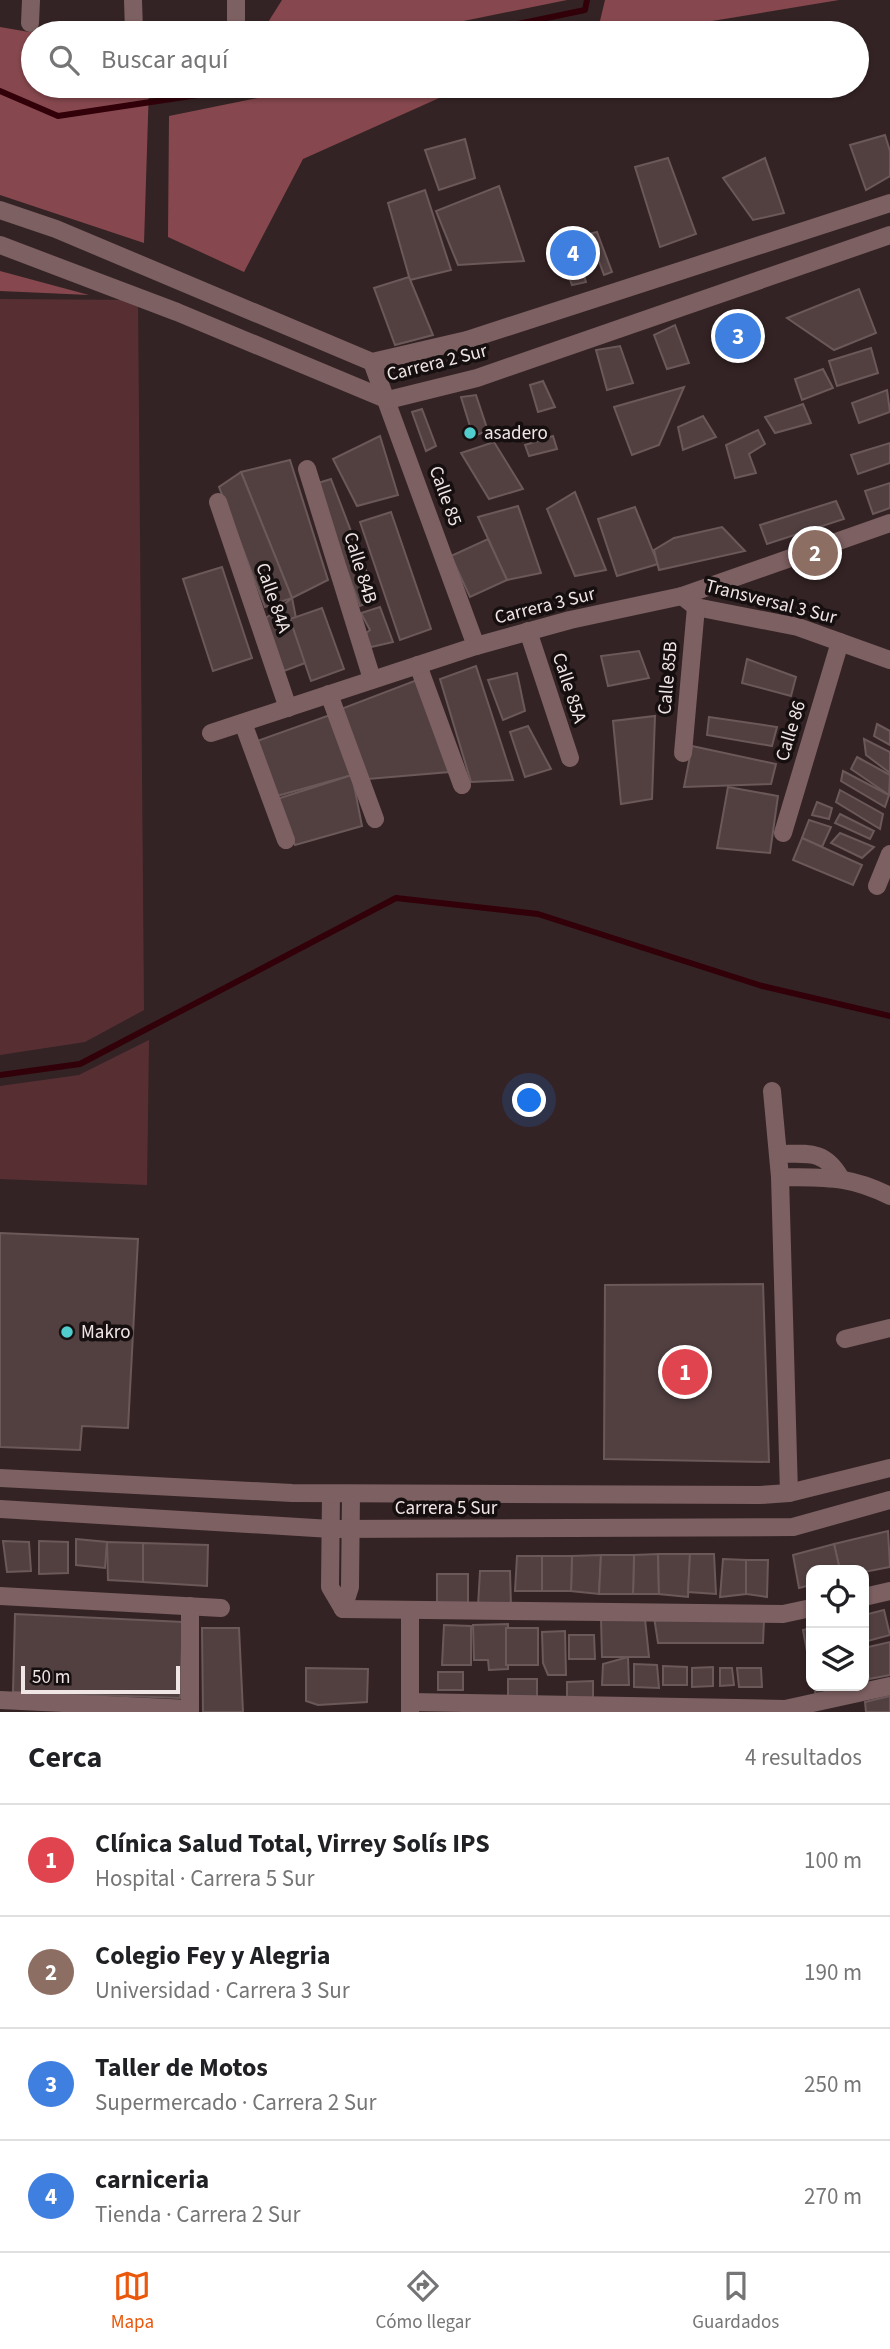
<!DOCTYPE html>
<html lang="es">
<head>
<meta charset="utf-8">
<style>
	body { margin:0; font-family:"Source Sans 3",sans-serif; background:#f2f2f2; color:#202124 }
	.controls { position:absolute; right:21px; bottom:21px; display:grid; overflow:hidden; border-radius:14px; box-shadow:0 2px 5px #0004 }
	.controls button { width:63px; height:63px; display:grid; place-items:center; padding:0; border:0; border-bottom:2px solid #e0e0e0; background:#fff; color:#202124; font:35px sans-serif }
	.scale { position:absolute; left:21px; bottom:18px; width:159px; box-sizing:border-box; padding-left:7px; border:4px solid #f1e6e6; border-top:0; font-size:19px; line-height:24px; white-space:nowrap; color:#f1e6e6; -webkit-text-stroke:5px #160f0f; paint-order:stroke }
	.you { position:absolute; left:530px; top:1101px; width:24px; height:24px; margin:-18px; border:5px solid #fff; border-radius:50%; background:#1a73e8; box-shadow:0 0 0 10px #1a73e833 }
	.badge { display:grid; place-items:center; width:46px; height:46px; border-radius:50%; background:#ea580c; color:#fff; font-size:23px; font-weight:700 }
	.pin { position:absolute; translate:-50% -50%; border:4px solid #fff; box-shadow:0 2px 7px #0006 }
	.list { margin:0; padding:0; list-style:none }
	h2 { display:flex; justify-content:space-between; align-items:center; height:91px; margin:0; padding:0 28px; font-size:30px }
	h2 small { font-size:23px; font-weight:400; color:#757577 }
	.list li { display:grid; grid-template-columns:46px 1fr auto; gap:21px; align-items:center; box-sizing:border-box; height:112px; padding:0 28px; border-top:2px solid #e0e0e0 }
	.list b { display:block; font-size:26px; white-space:nowrap }
	.list p { margin:0; font-size:23px; white-space:nowrap; color:#757577 }
	.list em { font-size:23px; font-style:normal; color:#757577 }
	.icon { flex:none; width:38px; height:38px; fill:none; stroke:currentColor; stroke-width:2; stroke-linecap:round; stroke-linejoin:round }
	.map { position:relative; flex:none; width:890px; height:1712px; overflow:hidden }
	.search { position:absolute; background:#fff; box-shadow:0 2px 5px #0004; left:21px; right:21px; top:21px; height:77px; display:flex; align-items:center; gap:18px; box-sizing:border-box; padding:0 24px; border-radius:38px; color:#757577; font-size:26px }
	.sheet { height:539px; background:#fff }
	nav { display:flex; justify-content:space-around; align-items:center; box-sizing:border-box; height:98px; border-top:2px solid #e0e0e0; background:#fff; font-size:19px; color:#757577 }
	nav a { display:grid; justify-items:center; gap:4px }
	nav .on { color:#ea580c }
	.map>svg:first-child { display:block }
</style>
</head>
<body>
<div class="map">
<svg width="890" height="1712" viewBox="0 0 890 1712">
	<rect width="100%" height="100%" fill="#342324"/>
	<g fill="#572f33">
		<polygon points="0,299 138,300 144,1010 85,1042 0,1055"/>
		<polygon points="149,1040 147,1185 0,1179 0,1086 79,1075"/>
	</g>
	<g fill="#86484e">
		<polygon points="282,0 567,0 405,33 254,33 265,27"/>
		<polygon points="605,0 839,0 639,33 564,33 599,25"/>
		<polygon points="0,27 35,33 33,86 149,86 144,243 0,195"/>
		<polygon points="316,86 466,86 303,159 244,272 168,237 169,116"/>
		<polygon points="0,271 89,295 0,291"/>
	</g>
	<g fill="none" stroke-linecap="round" stroke-linejoin="round">
		<g stroke="#320009" stroke-width="6">
			<polyline points="474,33 585,10 587,0"/>
			<polyline points="0,91 58,116 257,86"/>
			<polyline points="0,1075 80,1064 396,898 538,914 762,986 890,1016"/>
		</g>
	</g>
	<g fill="#524041" stroke="#6b5859" stroke-width="2">
		<polygon points="885,135 890,151 890,176 866,190 850,145"/>
		<polygon points="465,139 475,178 439,190 425,150"/>
		<polygon points="668,158 696,234 660,247 635,167"/>
		<polygon points="765,158 784,213 753,220 723,178"/>
		<polygon points="499,186 524,261 458,265 436,211"/>
		<polygon points="425,190 451,270 410,280 388,203"/>
		<polygon points="597,232 612,272 604,275 589,234"/>
		<polygon points="576,249 586,282 572,285 560,253"/>
		<polygon points="409,277 433,335 395,345 374,288"/>
		<polygon points="859,289 876,333 834,350 787,318"/>
		<polygon points="675,325 689,363 667,369 654,335"/>
		<polygon points="620,346 633,383 607,390 596,350"/>
		<polygon points="871,348 878,373 837,386 829,361"/>
		<polygon points="823,369 833,388 802,400 795,379"/>
		<polygon points="543,381 555,407 538,412 530,385"/>
		<polygon points="684,387 659,445 632,455 614,407"/>
		<polygon points="887,390 890,412 859,423 852,403"/>
		<polygon points="476,395 488,431 473,436 461,397"/>
		<polygon points="803,404 811,423 775,433 765,417"/>
		<polygon points="422,409 436,446 426,451 412,412"/>
		<polygon points="703,416 716,437 683,450 678,427"/>
		<polygon points="758,430 765,444 749,454 756,473 735,478 726,445"/>
		<polygon points="380,436 398,495 357,506 333,459"/>
		<polygon points="553,436 557,449 529,456 525,445"/>
		<polygon points="494,442 523,489 489,499 461,453"/>
		<polygon points="890,443 890,463 858,474 851,455"/>
		<polygon points="290,460 328,580 292,598 241,472"/>
		<polygon points="241,472 292,598 265,607 219,487"/>
		<polygon points="331,479 377,599 360,606 315,484"/>
		<polygon points="890,483 890,508 873,514 865,491"/>
		<polygon points="575,492 606,570 575,576 547,509"/>
		<polygon points="836,501 844,519 767,544 760,525"/>
		<polygon points="518,506 541,573 507,580 478,517"/>
		<polygon points="635,507 658,564 617,576 598,519"/>
		<polygon points="391,512 431,629 400,640 360,522"/>
		<polygon points="722,527 745,551 659,570 654,550 674,538"/>
		<polygon points="488,539 507,580 470,597 451,556"/>
		<polygon points="222,567 252,658 213,671 183,579"/>
		<polygon points="292,598 305,663 284,671 266,618"/>
		<polygon points="380,607 393,642 371,647 365,634 370,630 361,613"/>
		<polygon points="322,608 344,669 311,681 290,619"/>
		<polygon points="639,651 649,678 608,686 601,656"/>
		<polygon points="747,659 796,677 791,696 742,683"/>
		<polygon points="476,666 513,780 471,782 440,679"/>
		<polygon points="517,673 525,711 503,720 488,680"/>
		<polygon points="417,680 449,772 368,779 341,709"/>
		<polygon points="330,715 352,775 277,796 257,741"/>
		<polygon points="655,716 652,799 621,804 613,721"/>
		<polygon points="709,717 777,727 772,746 707,735"/>
		<polygon points="877,724 890,731 890,745 874,736"/>
		<polygon points="528,726 551,769 525,777 510,732"/>
		<polygon points="864,739 890,752 890,773 866,755"/>
		<polygon points="692,746 776,764 771,784 684,787"/>
		<polygon points="857,757 890,775 889,795 851,769"/>
		<polygon points="843,771 889,795 885,807 841,781"/>
		<polygon points="352,775 362,826 295,845 277,799"/>
		<polygon points="728,787 778,796 770,853 717,848"/>
		<polygon points="840,790 883,814 880,829 836,802"/>
		<polygon points="817,802 832,808 829,819 812,815"/>
		<polygon points="840,814 874,831 870,839 835,823"/>
		<polygon points="809,820 831,827 822,847 802,838"/>
		<polygon points="840,833 874,847 862,858 831,843"/>
		<polygon points="802,838 862,865 853,885 793,860"/>
		<polygon points="0,1233 138,1239 128,1428 82,1426 80,1450 0,1447"/>
		<polygon points="763,1284 769,1462 604,1459 605,1285"/>
		<polygon points="888,1531 890,1567 864,1572 840,1570 834,1544"/>
		<polygon points="76,1539 107,1542 105,1568 76,1565"/>
		<polygon points="3,1541 29,1542 31,1571 7,1572"/>
		<polygon points="39,1541 68,1542 68,1573 39,1574"/>
		<polygon points="107,1542 143,1543 143,1582 108,1580"/>
		<polygon points="143,1543 208,1545 207,1586 143,1582"/>
		<polygon points="834,1544 840,1570 811,1570 811,1585 799,1588 793,1555"/>
		<polygon points="658,1554 659,1594 633,1594 634,1555"/>
		<polygon points="658,1554 690,1554 688,1597 659,1594"/>
		<polygon points="690,1554 714,1554 716,1594 688,1592"/>
		<polygon points="601,1555 599,1594 571,1591 572,1556"/>
		<polygon points="601,1555 634,1555 633,1594 599,1594"/>
		<polygon points="517,1556 542,1556 542,1591 515,1591"/>
		<polygon points="542,1556 572,1556 571,1591 542,1591"/>
		<polygon points="723,1559 746,1560 746,1594 720,1597"/>
		<polygon points="746,1560 768,1560 767,1597 746,1594"/>
		<polygon points="480,1571 510,1571 511,1606 478,1606"/>
		<rect x="437" y="1574" width="31" height="30"/>
		<polygon points="884,1610 890,1635 864,1642 864,1615"/>
		<polygon points="15,1614 183,1622 180,1698 13,1692"/>
		<polygon points="654,1617 764,1619 763,1643 658,1643"/>
		<polygon points="601,1619 645,1619 649,1657 602,1657"/>
		<polygon points="508,1624 508,1669 489,1670 488,1660 474,1660 473,1625"/>
		<polygon points="444,1625 471,1626 471,1665 442,1665"/>
		<polygon points="202,1628 239,1628 243,1712 203,1712"/>
		<rect x="506" y="1628" width="32" height="37"/>
		<polygon points="811,1628 811,1656 808,1657 803,1630"/>
		<polygon points="565,1631 566,1675 548,1675 543,1663 542,1632"/>
		<polygon points="569,1635 594,1635 595,1659 569,1659"/>
		<polygon points="890,1642 890,1675 869,1679 864,1648"/>
		<polygon points="628,1657 629,1685 602,1685 603,1664"/>
		<polygon points="634,1664 657,1665 659,1688 634,1687"/>
		<polygon points="663,1666 687,1667 687,1685 663,1685"/>
		<polygon points="713,1667 713,1686 692,1687 692,1668"/>
		<polygon points="306,1668 368,1669 367,1702 318,1705 306,1701"/>
		<polygon points="720,1668 732,1668 734,1685 720,1686"/>
		<polygon points="737,1668 761,1668 762,1687 739,1687"/>
		<rect x="438" y="1672" width="25" height="18"/>
		<rect x="508" y="1679" width="29" height="19"/>
		<polygon points="593,1681 593,1698 567,1699 567,1682"/>
		<polygon points="814,1686 848,1686 816,1696"/>
		<polygon points="890,1696 890,1712 866,1712 865,1702"/>
	</g>
	<g fill="none" stroke-linecap="round" stroke-linejoin="round">
		<g stroke="#7d6061" stroke-width="18">
			<polyline points="133,0 134,31"/>
			<polyline points="236,21 236,0"/>
			<polyline points="30,23 31,0"/>
			<polyline points="372,362 476,646"/>
			<polyline points="307,469 372,679"/>
			<polyline points="218,502 288,708"/>
			<polyline points="682,596 696,607 798,627 890,660"/>
			<polyline points="528,631 570,758"/>
			<polyline points="418,665 462,785"/>
			<polyline points="329,694 375,819"/>
			<polyline points="243,723 286,840"/>
			<polyline points="211,733 476,646 570,620 682,596 890,523"/>
			<polyline points="683,753 696,607"/>
			<polyline points="783,833 840,642"/>
			<polyline points="877,886 890,854"/>
			<polyline points="772,1091 780,1177 789,1493"/>
			<path d="M 778,1154 C 807,1154 824,1149 840,1177"/>
			<path d="M 780,1177 C 826,1178 847,1175 890,1196"/>
			<polyline points="845,1339 890,1328"/>
			<polyline points="331,1494 330,1587 343,1609"/>
			<polyline points="0,1596 221,1608"/>
			<polyline points="864,1597 890,1591"/>
			<polyline points="190,1606 190,1712"/>
			<polyline points="343,1609 783,1614 811,1608"/>
			<polyline points="343,1609 350,1587 351,1494"/>
			<polyline points="0,1700 190,1709"/>
			<polyline points="410,1702 785,1709 890,1686"/>
			<polyline points="410,1712 410,1610"/>
		</g>
		<g stroke="#7d6061" stroke-width="18">
			<polyline points="0,210 56,229 372,362 467,340 890,203"/>
			<polyline points="0,245 177,312 388,400 477,378 890,235"/>
			<polyline points="0,1478 292,1493 760,1495 789,1493 890,1468"/>
			<polyline points="0,1509 331,1529 793,1527 890,1500"/>
		</g>
	</g>
	<g fill="#52cdcd" stroke="#160f0f" stroke-width="2.5">
		<circle cx="470" cy="433" r="7"/>
		<circle cx="67" cy="1332" r="7"/>
	</g>
	<g text-anchor="middle" dominant-baseline="central" stroke-width="7" stroke-linejoin="round" paint-order="stroke">
		<g font-size="19" fill="#f1e6e6" stroke="#160f0f">
			<text transform="translate(437 363) rotate(-14)">Carrera 2 Sur</text>
			<text transform="translate(445 496) rotate(70)">Calle 85</text>
			<text transform="translate(360 568) rotate(73)">Calle 84B</text>
			<text transform="translate(273 598) rotate(71)">Calle 84A</text>
			<text transform="translate(771 602) rotate(14)">Transversal 3 Sur</text>
			<text transform="translate(545 606) rotate(-14)">Carrera 3 Sur</text>
			<text transform="translate(668 678) rotate(-85)">Calle 85B</text>
			<text transform="translate(569 688) rotate(72)">Calle 85A</text>
			<text transform="translate(791 731) rotate(-73)">Calle 86</text>
			<text x="446" y="1508">Carrera 5 Sur</text>
		</g>
		<g font-size="19" fill="#f1e6e6" stroke="#160f0f" text-anchor="start">
			<text x="484" y="433">asadero</text>
			<text x="81" y="1332">Makro</text>
		</g>
	</g>
</svg>
<div class="controls">
<button><svg class="icon" aria-label="locate" viewBox="0 0 24 24"><circle cx="12" cy="12" r="6"/><path d="M12 2v4M12 18v4M2 12h4M18 12h4"/></svg></button>
<button><svg class="icon" aria-label="layers" viewBox="0 0 24 24"><path d="M12 4l9 5-9 5-9-5zM3 14l9 5 9-5"/></svg></button>
</div>
<div class="scale">50 m</div>
<div class="you"></div>
<div class="pin badge" style="left:685px;top:1372px;background:#e0444e">1</div>
<div class="pin badge" style="left:815px;top:553px;background:#8d6e63">2</div>
<div class="pin badge" style="left:738px;top:336px;background:#3f7fe0">3</div>
<div class="pin badge" style="left:573px;top:253px;background:#3f7fe0">4</div>
<div class="search"><svg class="icon" aria-label="search" viewBox="0 0 24 24"><circle cx="10" cy="10" r="6"/><path d="M15 15l6 6"/></svg>Buscar aquí</div>
</div>
<section class="sheet">
<h2>Cerca<small>4 resultados</small></h2>
<ul class="list">
<li><span class="badge" style="background:#e0444e">1</span><div><b>Clínica Salud Total, Virrey Solís IPS</b><p>Hospital · Carrera 5 Sur</p></div><em>100 m</em></li>
<li><span class="badge" style="background:#8d6e63">2</span><div><b>Colegio Fey y Alegria</b><p>Universidad · Carrera 3 Sur</p></div><em>190 m</em></li>
<li><span class="badge" style="background:#3f7fe0">3</span><div><b>Taller de Motos</b><p>Supermercado · Carrera 2 Sur</p></div><em>250 m</em></li>
<li><span class="badge" style="background:#3f7fe0">4</span><div><b>carniceria</b><p>Tienda · Carrera 2 Sur</p></div><em>270 m</em></li>
</ul>
</section>
<nav>
<a class="on"><svg class="icon" aria-label="map" viewBox="0 0 24 24"><path d="M3 6l6-2 6 2 6-2v14l-6 2-6-2-6 2zM9 4v14M15 6v14"/></svg>Mapa</a>
<a><svg class="icon" aria-label="directions" viewBox="0 0 24 24"><path d="M12 3l9 9-9 9-9-9zM9 14v-3h6M13 9l2 2-2 2"/></svg>Cómo llegar</a>
<a><svg class="icon" aria-label="saved" viewBox="0 0 24 24"><path d="M7 4h10v16l-5-4-5 4z"/></svg>Guardados</a>
</nav>
</body>
</html>
